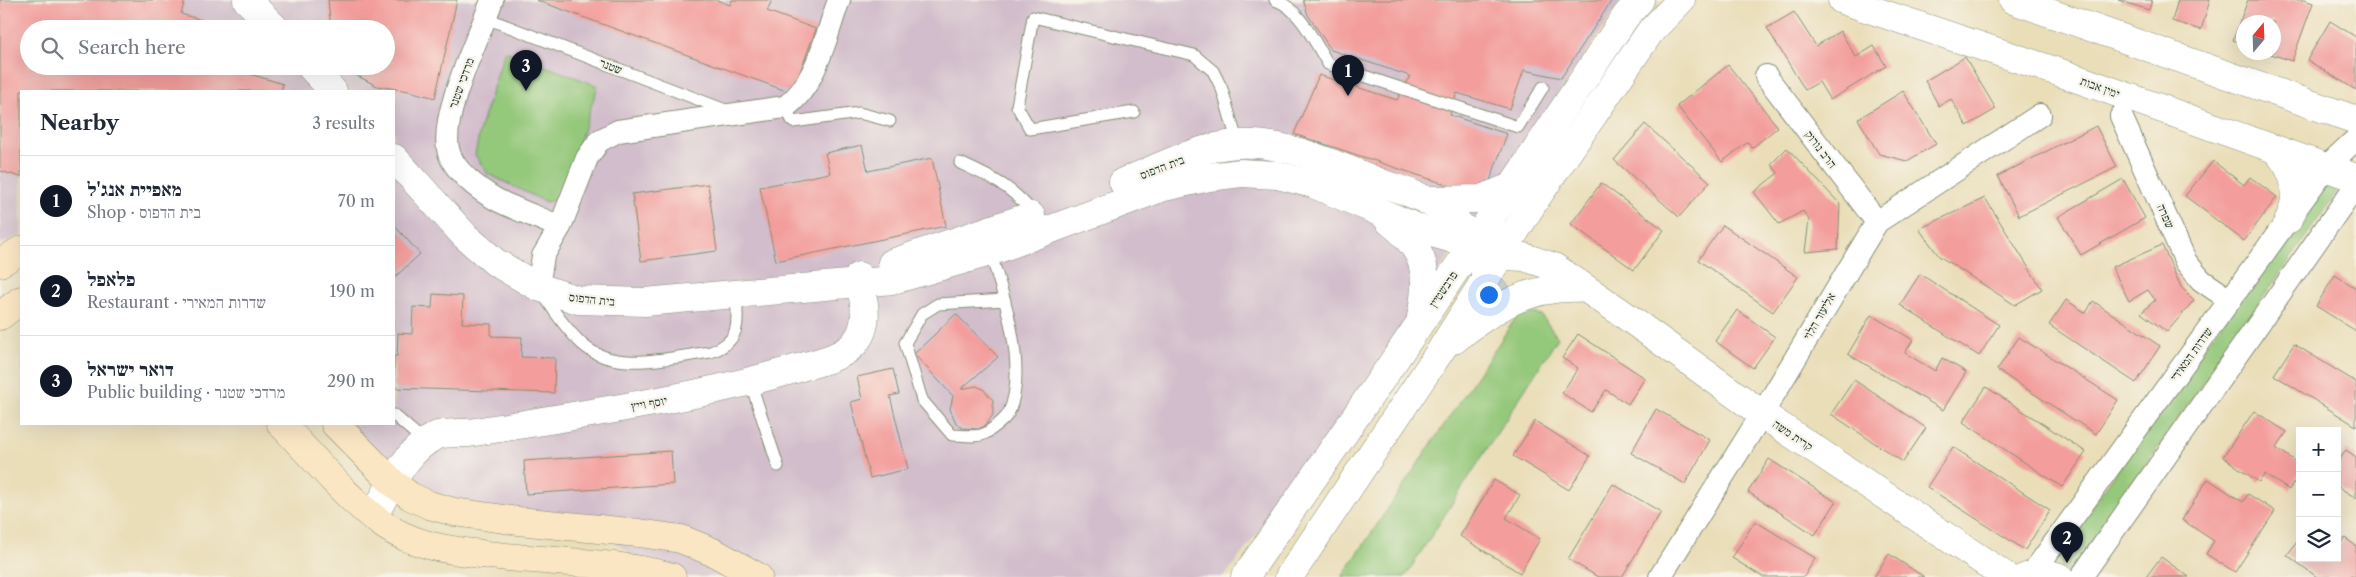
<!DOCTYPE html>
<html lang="en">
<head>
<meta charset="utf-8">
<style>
	body { margin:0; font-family:"Libre Caslon Text","Frank Ruhl Libre",serif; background:#f6f6f7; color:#1f2937 }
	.controls { position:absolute; right:15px; bottom:15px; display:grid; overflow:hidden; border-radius:0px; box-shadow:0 5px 20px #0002 }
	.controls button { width:45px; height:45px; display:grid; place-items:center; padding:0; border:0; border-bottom:1px solid #e0e1e3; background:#fff; color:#1f2937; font:25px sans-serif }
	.compass { position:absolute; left:2236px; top:15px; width:45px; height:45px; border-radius:50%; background:#fff; box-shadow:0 5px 20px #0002; rotate:19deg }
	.you { position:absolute; left:1488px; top:294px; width:18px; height:18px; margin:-12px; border:4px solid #fff; border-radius:50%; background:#1a73e8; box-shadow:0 0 0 8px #1a73e833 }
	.badge { display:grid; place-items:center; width:32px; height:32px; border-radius:50%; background:#111827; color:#fff; font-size:16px; font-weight:700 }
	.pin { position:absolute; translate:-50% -41px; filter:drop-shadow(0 1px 2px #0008) }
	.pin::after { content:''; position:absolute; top:26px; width:18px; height:15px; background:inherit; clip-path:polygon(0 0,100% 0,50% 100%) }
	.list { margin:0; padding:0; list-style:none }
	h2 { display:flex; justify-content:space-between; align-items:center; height:65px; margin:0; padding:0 20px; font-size:21px }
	h2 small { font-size:16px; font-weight:400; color:#747a83 }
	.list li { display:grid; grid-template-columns:32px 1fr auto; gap:15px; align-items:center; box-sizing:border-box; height:90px; padding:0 20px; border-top:1px solid #e0e1e3 }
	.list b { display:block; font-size:19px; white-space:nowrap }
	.list p { margin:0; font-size:16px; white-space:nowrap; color:#747a83 }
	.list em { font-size:16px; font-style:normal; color:#747a83 }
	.icon { flex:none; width:28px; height:28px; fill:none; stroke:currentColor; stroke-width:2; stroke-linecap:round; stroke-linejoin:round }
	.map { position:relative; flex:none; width:2356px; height:577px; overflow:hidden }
	.search { position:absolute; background:#fff; box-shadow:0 5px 20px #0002; left:20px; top:20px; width:375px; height:55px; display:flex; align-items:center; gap:12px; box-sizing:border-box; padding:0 18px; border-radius:28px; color:#747a83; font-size:19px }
	.panel { position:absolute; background:#fff; box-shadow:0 5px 20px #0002; left:20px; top:90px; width:375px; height:335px; border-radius:0px }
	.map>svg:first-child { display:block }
</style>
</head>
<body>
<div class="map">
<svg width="2356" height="577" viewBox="0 0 2356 577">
	<rect width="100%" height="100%" fill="#f7f3e8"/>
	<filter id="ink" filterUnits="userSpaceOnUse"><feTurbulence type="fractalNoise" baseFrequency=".02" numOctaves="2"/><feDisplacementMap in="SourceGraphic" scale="10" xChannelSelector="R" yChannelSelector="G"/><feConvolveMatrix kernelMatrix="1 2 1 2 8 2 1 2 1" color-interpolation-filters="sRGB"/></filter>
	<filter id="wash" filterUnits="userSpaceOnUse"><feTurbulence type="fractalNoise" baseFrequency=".0096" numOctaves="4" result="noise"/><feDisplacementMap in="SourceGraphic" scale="20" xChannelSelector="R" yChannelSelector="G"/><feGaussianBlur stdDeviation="1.12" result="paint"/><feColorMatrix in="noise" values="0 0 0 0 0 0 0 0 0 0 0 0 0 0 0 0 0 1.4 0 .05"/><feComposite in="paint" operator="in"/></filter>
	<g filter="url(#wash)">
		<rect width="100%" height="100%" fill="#eadeb9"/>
		<path fill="#d1bdcb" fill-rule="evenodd" d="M 0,0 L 1622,0 L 1301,476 L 1224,577 L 666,577 L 612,540 L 425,499 L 349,424 L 394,424 L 394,91 L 21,91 L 21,235 L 0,244 ZM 29,29 L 386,29 L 386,66 L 29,66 Z"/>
		<g fill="#94c87a" stroke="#5a8257">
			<polygon points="505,51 598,86 560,198 546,202 488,174 475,155 481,125"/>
			<polygon points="2320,185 2337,192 2070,573 2051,564"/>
			<polygon points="1521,310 1541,315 1558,338 1405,577 1342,577"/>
		</g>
		<g id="blocks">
			<g fill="#f39e9c">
				<polygon points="0,0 185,0 181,14 222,26 221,29 29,29 29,66 230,66 230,68 283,84 281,91 21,91 21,177 0,171"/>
				<polygon points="328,0 457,0 435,98 409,91 377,86 350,72 347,66 386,66 386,29 331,29"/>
				<polygon points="536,0 717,0 730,5 732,0 772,0 767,11 816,29 792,93"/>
				<polygon points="1303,0 1612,0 1561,78 1524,70 1510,109 1457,93 1450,115 1507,134 1484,197 1294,134 1319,75 1397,100 1410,76 1331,50 1308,15"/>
				<polygon points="2118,0 2152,0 2149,10"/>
				<polygon points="2178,0 2210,0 2201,30 2172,21"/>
				<polygon points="2248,0 2304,0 2313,3 2292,61 2268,53 2274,52 2274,22 2244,22 2244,44 2233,40"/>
				<polygon points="1794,12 1816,46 1840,31 1856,57 1874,46 1886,66 1830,100 1819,82 1805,90 1767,28"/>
				<polygon points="2330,21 2356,37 2356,90 2307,60"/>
				<polygon points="1965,57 1996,109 1967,126 1951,99 1939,106 1925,81"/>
				<polygon points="1728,65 1778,127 1752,148 1748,142 1722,162 1677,106"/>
				<polygon points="1903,91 1936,144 1907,161 1879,154 1858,119"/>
				<polygon points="1645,124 1710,182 1679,217 1614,160"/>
				<polygon points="2096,126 2117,167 2019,216 1998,176"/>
				<polygon points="862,145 868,171 932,158 946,226 776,261 760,187 830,173 825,153"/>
				<polygon points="1787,148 1840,204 1838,249 1805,252 1809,220 1803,211 1779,224 1754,192 1778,173 1771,164"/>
				<polygon points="2213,161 2244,185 2250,177 2277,197 2244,241 2185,196"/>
				<polygon points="2123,179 2145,218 2081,255 2058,217"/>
				<polygon points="1601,183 1664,230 1634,270 1571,224"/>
				<polygon points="708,184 717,251 641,261 632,194"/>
				<polygon points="1985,198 2042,289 2015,305 1939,256 1919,229"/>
				<polygon points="394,225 420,254 394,278"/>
				<polygon points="1723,225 1798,277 1773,312 1698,260"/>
				<polygon points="2162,245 2181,287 2194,300 2167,332 2141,313 2155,300 2148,290 2129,301 2112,267"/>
				<polygon points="1920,274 1999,325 1979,356 1900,305"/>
				<polygon points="2335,275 2356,288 2356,331 2316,306"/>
				<polygon points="433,294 463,296 462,323 491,324 491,336 522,337 521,357 555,358 554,393 394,388 394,356 397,356 398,333 412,334 413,307 432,308"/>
				<polygon points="2066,300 2086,313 2093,301 2160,346 2136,383 2049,325"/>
				<polygon points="1737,310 1775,337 1753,368 1715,341"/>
				<polygon points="956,314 998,357 961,389 976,386 983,389 993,400 993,415 985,426 978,429 962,428 956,423 950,409 953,396 914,354"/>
				<polygon points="1871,315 1913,340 1905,353 1935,371 1942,358 1966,372 1943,410 1848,354"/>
				<polygon points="1578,334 1645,378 1628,404 1606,390 1591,412 1562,393 1578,368 1562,358"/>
				<polygon points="2019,337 2118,400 2096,434 1997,370"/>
				<polygon points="2294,344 2356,382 2356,426 2274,375"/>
				<polygon points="893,369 899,394 890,396 908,469 870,478 851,402 862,399 857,377"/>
				<polygon points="1854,380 1926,428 1903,462 1831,414"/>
				<polygon points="1986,387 2086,452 2062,487 1963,422"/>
				<polygon points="1656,409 1710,440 1685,484 1631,453"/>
				<polygon points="2254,411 2287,432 2276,448 2300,464 2300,473 2289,490 2265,474 2259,482 2223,457"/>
				<polygon points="1535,421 1590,456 1569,490 1513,456"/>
				<polygon points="1953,447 2050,510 2025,550 1927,487"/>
				<polygon points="2346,450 2356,457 2356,498 2337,486 2337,464"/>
				<polygon points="671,451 673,484 526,494 524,461"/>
				<polygon points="1769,459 1836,502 1815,535 1748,492"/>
				<polygon points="2208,479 2243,502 2248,494 2275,511 2235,572 2206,554 2214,541 2182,520"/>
				<polygon points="1494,480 1520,495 1506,518 1540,539 1520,573 1460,536"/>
				<polygon points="1613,484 1661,512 1622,577 1598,577 1568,559"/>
				<polygon points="1755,521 1815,558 1804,577 1763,577 1732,558"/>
				<polygon points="2300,538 2300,558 2337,558 2337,542 2340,544 2345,538 2356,546 2356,577 2351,575 2349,577 2317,577 2287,555"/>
				<polygon points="1889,554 1924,577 1874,577"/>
				<polygon points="2161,557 2189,577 2146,577"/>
			</g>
		</g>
	</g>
	<g filter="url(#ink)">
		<use href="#blocks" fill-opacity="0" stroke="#848e76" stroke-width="1"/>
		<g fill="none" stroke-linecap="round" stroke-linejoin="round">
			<defs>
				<g id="service">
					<path d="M 1275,0 C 1300,8 1315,43 1328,64 L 1518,127 L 1543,87"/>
					<polyline points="486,18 728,111"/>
					<polyline points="785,107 793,122 859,113 890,121"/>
					<polyline points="1134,112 1030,129 1017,106 1033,17 1194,55 1213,71 1222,89 1238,144"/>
					<path d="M 960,163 C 994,179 1010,185 1035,215"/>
					<path d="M 990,252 C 1004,295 1028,369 1009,412 C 1006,419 992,429 986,433 C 979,438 961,435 952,435 L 922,400 L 905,343 L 922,314 L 938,304 L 1005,300"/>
					<path d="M 542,293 C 554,311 566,329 582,344 C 615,374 671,357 711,352 C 741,341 738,323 736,296"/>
					<polyline points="750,381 778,466"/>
					<polyline points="394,415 425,442"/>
				</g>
				<g id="minor">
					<path d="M 492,0 C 479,38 441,111 448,149 C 452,170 479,190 497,200 C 517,210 540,218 560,227"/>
					<polyline points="1766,76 1877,222"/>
					<polyline points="2121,116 2186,262 2201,280 2230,300"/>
					<path d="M 538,287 L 543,256 L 560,227 L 587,158 L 599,141 L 618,131 L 785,107 C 816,86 826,35 839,0"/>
					<polyline points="2032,574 2326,167 2356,139"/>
					<polyline points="1660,577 1762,414 1877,222 2040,115"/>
					<polyline points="2081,577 2356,185"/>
				</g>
				<g id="tertiary">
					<polyline points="247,0 276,29"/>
					<polyline points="1842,0 2064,74 2356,178"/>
					<polyline points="2013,0 2356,120"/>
					<polyline points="310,66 333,91"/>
					<path d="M 2275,149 C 2294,169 2302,193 2289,219"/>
					<polyline points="394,158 465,236 495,262 538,287 578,300 645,302 893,280 990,252 1164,187 1209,177 1241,173 1277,175 1313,184 1425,231 1453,239 1485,240 1513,235"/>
					<path d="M 1123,182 C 1159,168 1199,146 1238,144 C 1288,141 1338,166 1384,184 C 1401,190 1420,195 1436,206 C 1462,223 1487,248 1485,281"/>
					<polyline points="1426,200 1481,199 1511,187"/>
					<path d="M 1389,221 C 1426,249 1430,274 1421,317"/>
					<polyline points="1484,255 1524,257 1554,267 1619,311 1762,414 2007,577"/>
					<polyline points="892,263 1031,216"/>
					<path d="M 1454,340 C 1495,307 1529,285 1583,288"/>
					<path d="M 373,517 C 389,489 406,448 438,435 C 448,432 459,433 469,433 C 578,415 689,400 795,369 C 814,363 840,359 854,344 C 872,324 863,299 859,276"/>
					<polyline points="1245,577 1420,323 1626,16 1640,0"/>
					<polyline points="1289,577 1441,350 1535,200 1650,32 1681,0"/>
					<polyline points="2026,577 2042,572 2059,577"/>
				</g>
				<g id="secondary">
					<polyline points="0,263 21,250"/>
					<polyline points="0,316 21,300"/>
					<path d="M 281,424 C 314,457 345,498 384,525 C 412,545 447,550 481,554 C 544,563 610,560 672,577"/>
					<polyline points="335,424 393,483 410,496 429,505 454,512 518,521 639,533 681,539 715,553 758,577"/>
				</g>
			</defs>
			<use href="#service" stroke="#848e76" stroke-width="13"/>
			<use href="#minor" stroke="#848e76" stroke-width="24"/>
			<use href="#tertiary" stroke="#848e76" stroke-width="29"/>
			<use href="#secondary" stroke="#848e76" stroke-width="29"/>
			<use href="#service" stroke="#fff" stroke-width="11"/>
			<use href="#minor" stroke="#fff" stroke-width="22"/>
			<use href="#tertiary" stroke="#fff" stroke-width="28"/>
			<use href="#secondary" stroke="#fbe6c4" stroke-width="28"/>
		</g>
	</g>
	<g text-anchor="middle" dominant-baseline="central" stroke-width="4.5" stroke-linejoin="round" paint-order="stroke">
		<g font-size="12" fill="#1f3d34" stroke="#f7f3e8">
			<text transform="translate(611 66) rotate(21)">שטנר</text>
			<text transform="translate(461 83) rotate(-70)">מרדכי שטנר</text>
			<text transform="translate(2100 87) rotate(20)">ימין אבות</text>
			<text transform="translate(1821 149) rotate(53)">הרב נורוק</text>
			<text transform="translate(1162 167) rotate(-21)">בית הדפוס</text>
			<text transform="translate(2166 216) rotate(66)">שפרה</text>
			<text transform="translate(1443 289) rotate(-56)">פרבשטיין</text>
			<text transform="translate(592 299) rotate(6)">בית הדפוס</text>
			<text transform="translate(1819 316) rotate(-60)">אליעזר הלוי</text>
			<text transform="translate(2191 354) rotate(-54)">שדרות המאירי</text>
			<text transform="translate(649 403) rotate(-10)">יוסף וייץ</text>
			<text transform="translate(1793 435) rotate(34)">קרית משה</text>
		</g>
	</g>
</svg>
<div class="controls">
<button>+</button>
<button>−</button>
<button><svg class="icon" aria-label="layers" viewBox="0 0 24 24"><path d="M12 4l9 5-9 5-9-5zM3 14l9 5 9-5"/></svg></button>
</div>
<svg class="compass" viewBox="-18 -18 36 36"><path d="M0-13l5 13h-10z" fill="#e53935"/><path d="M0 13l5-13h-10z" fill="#747a83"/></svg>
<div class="you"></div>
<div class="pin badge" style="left:1348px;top:96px">1</div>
<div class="pin badge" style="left:2067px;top:563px">2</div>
<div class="pin badge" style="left:526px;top:91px">3</div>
<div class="search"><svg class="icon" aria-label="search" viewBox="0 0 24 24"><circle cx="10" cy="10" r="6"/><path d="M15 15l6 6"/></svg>Search here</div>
<section class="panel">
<h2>Nearby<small>3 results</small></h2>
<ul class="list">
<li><span class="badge">1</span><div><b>מאפיית אנג'ל</b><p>Shop · בית הדפוס</p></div><em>70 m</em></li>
<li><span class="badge">2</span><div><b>פלאפל</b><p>Restaurant · שדרות המאירי</p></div><em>190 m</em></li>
<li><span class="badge">3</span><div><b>דואר ישראל</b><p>Public building · מרדכי שטנר</p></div><em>290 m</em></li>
</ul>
</section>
</div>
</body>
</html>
